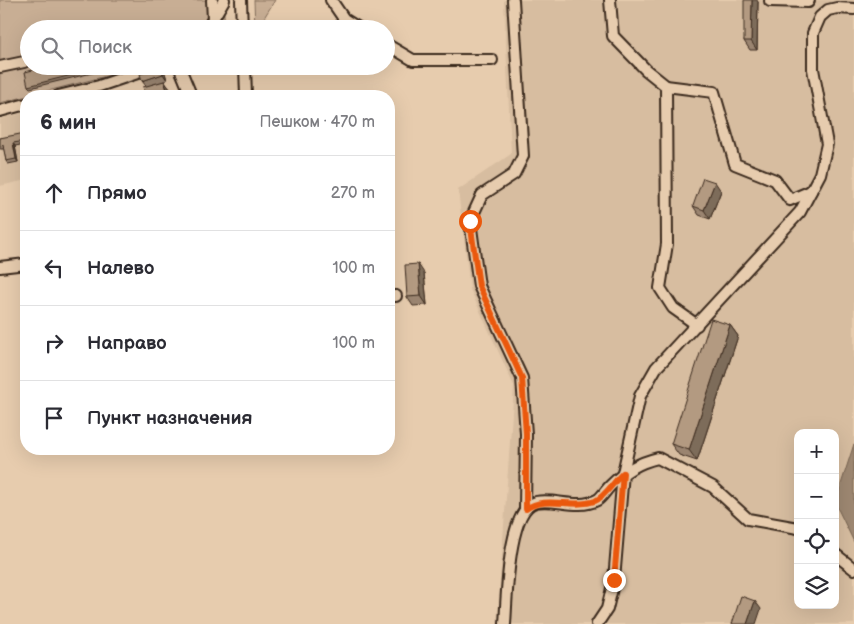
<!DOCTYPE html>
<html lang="ru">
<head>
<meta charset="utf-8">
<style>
	body { margin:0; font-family:"Balsamiq Sans",sans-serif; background:#f7f7f7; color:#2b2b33 }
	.controls { position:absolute; right:15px; bottom:15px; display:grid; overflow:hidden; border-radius:10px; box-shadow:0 5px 20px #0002 }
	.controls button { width:45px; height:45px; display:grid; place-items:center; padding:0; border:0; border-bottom:1px solid #e1e1e2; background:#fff; color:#2b2b33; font:25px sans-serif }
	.stop { position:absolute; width:15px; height:15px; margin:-11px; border:4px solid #ea580c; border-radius:50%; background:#fff }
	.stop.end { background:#ea580c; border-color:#fff; box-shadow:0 1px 5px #0008 }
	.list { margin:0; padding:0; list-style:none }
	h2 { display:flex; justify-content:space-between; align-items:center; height:65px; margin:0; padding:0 20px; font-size:21px }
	h2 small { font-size:16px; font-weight:400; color:#7c7c81 }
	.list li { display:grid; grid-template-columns:32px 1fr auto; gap:15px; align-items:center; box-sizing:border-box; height:75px; padding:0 20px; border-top:1px solid #e1e1e2 }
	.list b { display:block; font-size:19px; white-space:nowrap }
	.list em { font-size:16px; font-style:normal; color:#7c7c81 }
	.icon { flex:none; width:28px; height:28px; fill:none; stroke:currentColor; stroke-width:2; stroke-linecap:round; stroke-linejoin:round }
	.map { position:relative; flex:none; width:854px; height:624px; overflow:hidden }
	.search { position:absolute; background:#fff; box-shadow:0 5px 20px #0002; left:20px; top:20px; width:375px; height:55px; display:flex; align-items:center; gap:12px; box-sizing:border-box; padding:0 18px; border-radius:28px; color:#7c7c81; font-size:19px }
	.panel { position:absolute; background:#fff; box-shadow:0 5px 20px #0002; left:20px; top:90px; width:375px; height:365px; border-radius:20px }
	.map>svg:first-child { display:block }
</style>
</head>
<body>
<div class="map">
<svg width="854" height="624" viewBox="0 0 854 624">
	<rect width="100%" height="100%" fill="#e7ccae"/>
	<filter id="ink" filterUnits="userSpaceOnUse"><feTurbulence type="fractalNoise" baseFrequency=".02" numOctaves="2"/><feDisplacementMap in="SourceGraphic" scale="10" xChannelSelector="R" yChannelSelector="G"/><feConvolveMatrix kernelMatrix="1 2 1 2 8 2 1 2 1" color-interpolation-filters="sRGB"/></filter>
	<g filter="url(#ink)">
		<g fill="#d7bda0" fill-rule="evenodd">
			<path d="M 504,0 L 854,0 L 854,624 L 497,624 L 514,386 L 470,289 L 458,190 L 511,154 ZM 798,433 L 835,433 L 835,605 L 798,605 Z"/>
			<polygon points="26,112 26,180 0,186 0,119"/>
		</g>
		<g fill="#c8ae94" stroke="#826c59">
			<polygon points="0,0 223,0 225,29 29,29 29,66 146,66 0,103"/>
			<polygon points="254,0 275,0 257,29 255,29"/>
		</g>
		<polygon fill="#9e8872" stroke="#766250" points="854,444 854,542 835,503"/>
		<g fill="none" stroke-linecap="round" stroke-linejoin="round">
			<defs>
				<g id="minor">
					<polyline points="212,0 213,19"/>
					<polyline points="241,0 242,29"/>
					<polyline points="331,0 344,19 360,29"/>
					<polyline points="513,0 523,156 514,174 482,195 470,221 479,286 522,378 526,434 525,509"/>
					<polyline points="610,0 613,36 646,70 666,86 667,244 660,288 673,308 697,325"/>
					<polyline points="770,1 808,2 809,0"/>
					<polyline points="207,29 224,0"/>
					<polyline points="386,44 413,60 492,60"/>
					<polyline points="179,66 191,95"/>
					<polyline points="245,66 246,96"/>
					<polyline points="0,67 24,62"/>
					<polyline points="666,86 714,92 735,164 775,180 790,200 811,191"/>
					<polyline points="58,96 99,86 158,66"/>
					<polyline points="0,111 26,104"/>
					<polyline points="0,267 26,264"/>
					<polyline points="389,296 396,296"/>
					<polyline points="835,554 854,569"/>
					<path d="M 505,624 C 507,600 507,509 536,502 C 555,498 578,510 597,500 C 601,498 606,490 610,486 C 625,471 637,463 658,458 L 713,487 L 748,519 L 798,528"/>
					<polyline points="597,624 607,609 614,580 623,473 640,396 656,368 800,212 820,174 827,144 813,69 813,33 820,17 828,10 837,8 854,9"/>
				</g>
			</defs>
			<use href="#minor" stroke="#3b2a1e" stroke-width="14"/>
			<use href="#minor" stroke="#e7ccae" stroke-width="10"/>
		</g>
		<g fill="#9a846f" stroke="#3b2a1e">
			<polygon points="758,2 757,50 750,50 744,41"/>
			<polygon points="49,66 121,66 30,88 28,86"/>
			<polygon points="165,73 167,80 164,81 170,89 172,96 146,96 146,86 142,81"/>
			<polygon points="26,135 26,144 15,146 18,162 8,164 6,161 4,149 0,149 0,138"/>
			<polygon points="721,191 710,219 699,215 693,206"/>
			<polygon points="424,273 427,305 413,306 407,297"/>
			<polygon points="730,325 738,336 697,461 679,455 671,444"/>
		</g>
		<g fill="#7d6c5a" stroke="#3b2a1e">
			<polygon points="752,0 757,0 758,2 757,50 751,41"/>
			<polygon points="161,67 165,73 167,80 163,74"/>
			<polygon points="164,81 170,89 172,96 170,96 168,93"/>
			<polygon points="13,143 15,146 18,162 16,159"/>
			<polygon points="715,182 721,191 710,219 704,210"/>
			<polygon points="418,264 424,273 427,305 421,296"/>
			<polygon points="730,325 738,336 697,461 689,450"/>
			<polygon points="755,601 761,609 756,624 747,624"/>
		</g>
		<g fill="#b39a81" stroke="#3b2a1e">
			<polygon points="744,0 752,0 751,41 744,41"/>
			<polygon points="49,66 108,66 28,86 25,72"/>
			<polygon points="161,67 163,74 142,81 140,74"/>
			<polygon points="164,81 168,93 159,96 146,96 143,87"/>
			<polygon points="25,133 26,141 13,143 16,159 6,161 3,145 0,146 0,138"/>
			<polygon points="703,178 715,182 704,210 693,206"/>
			<polygon points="418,264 421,296 407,297 405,265"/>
			<polygon points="711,319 730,325 689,450 671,444"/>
			<polygon points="741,596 755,601 747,624 732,624"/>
		</g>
	</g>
	<g fill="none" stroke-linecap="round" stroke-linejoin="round" filter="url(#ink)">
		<path stroke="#ea580c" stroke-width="6" d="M 470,221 L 479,286 L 522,378 L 526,434 L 526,509 C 546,495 572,509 595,501 C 605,497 615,480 623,473 L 614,580"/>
	</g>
</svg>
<div class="controls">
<button>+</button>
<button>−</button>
<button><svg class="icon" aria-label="locate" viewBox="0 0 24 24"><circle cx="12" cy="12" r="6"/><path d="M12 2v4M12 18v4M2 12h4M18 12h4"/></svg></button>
<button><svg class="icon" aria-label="layers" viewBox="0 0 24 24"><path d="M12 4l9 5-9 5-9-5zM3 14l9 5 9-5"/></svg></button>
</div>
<div class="stop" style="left:470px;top:221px"></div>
<div class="stop end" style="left:614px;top:580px"></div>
<div class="search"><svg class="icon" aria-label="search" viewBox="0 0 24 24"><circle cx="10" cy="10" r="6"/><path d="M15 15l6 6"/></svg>Поиск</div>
<section class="panel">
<h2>6 мин<small>Пешком · 470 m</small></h2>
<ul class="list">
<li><svg class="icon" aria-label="ahead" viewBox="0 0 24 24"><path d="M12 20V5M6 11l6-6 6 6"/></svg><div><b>Прямо</b></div><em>270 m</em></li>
<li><svg class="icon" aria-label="left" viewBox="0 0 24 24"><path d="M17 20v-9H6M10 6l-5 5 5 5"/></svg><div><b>Налево</b></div><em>100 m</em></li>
<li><svg class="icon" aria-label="right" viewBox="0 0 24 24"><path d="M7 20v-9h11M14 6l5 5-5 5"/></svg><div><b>Направо</b></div><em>100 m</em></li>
<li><svg class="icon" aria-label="arrive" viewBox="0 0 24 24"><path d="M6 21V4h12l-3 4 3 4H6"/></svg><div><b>Пункт назначения</b></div></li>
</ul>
</section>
</div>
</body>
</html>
